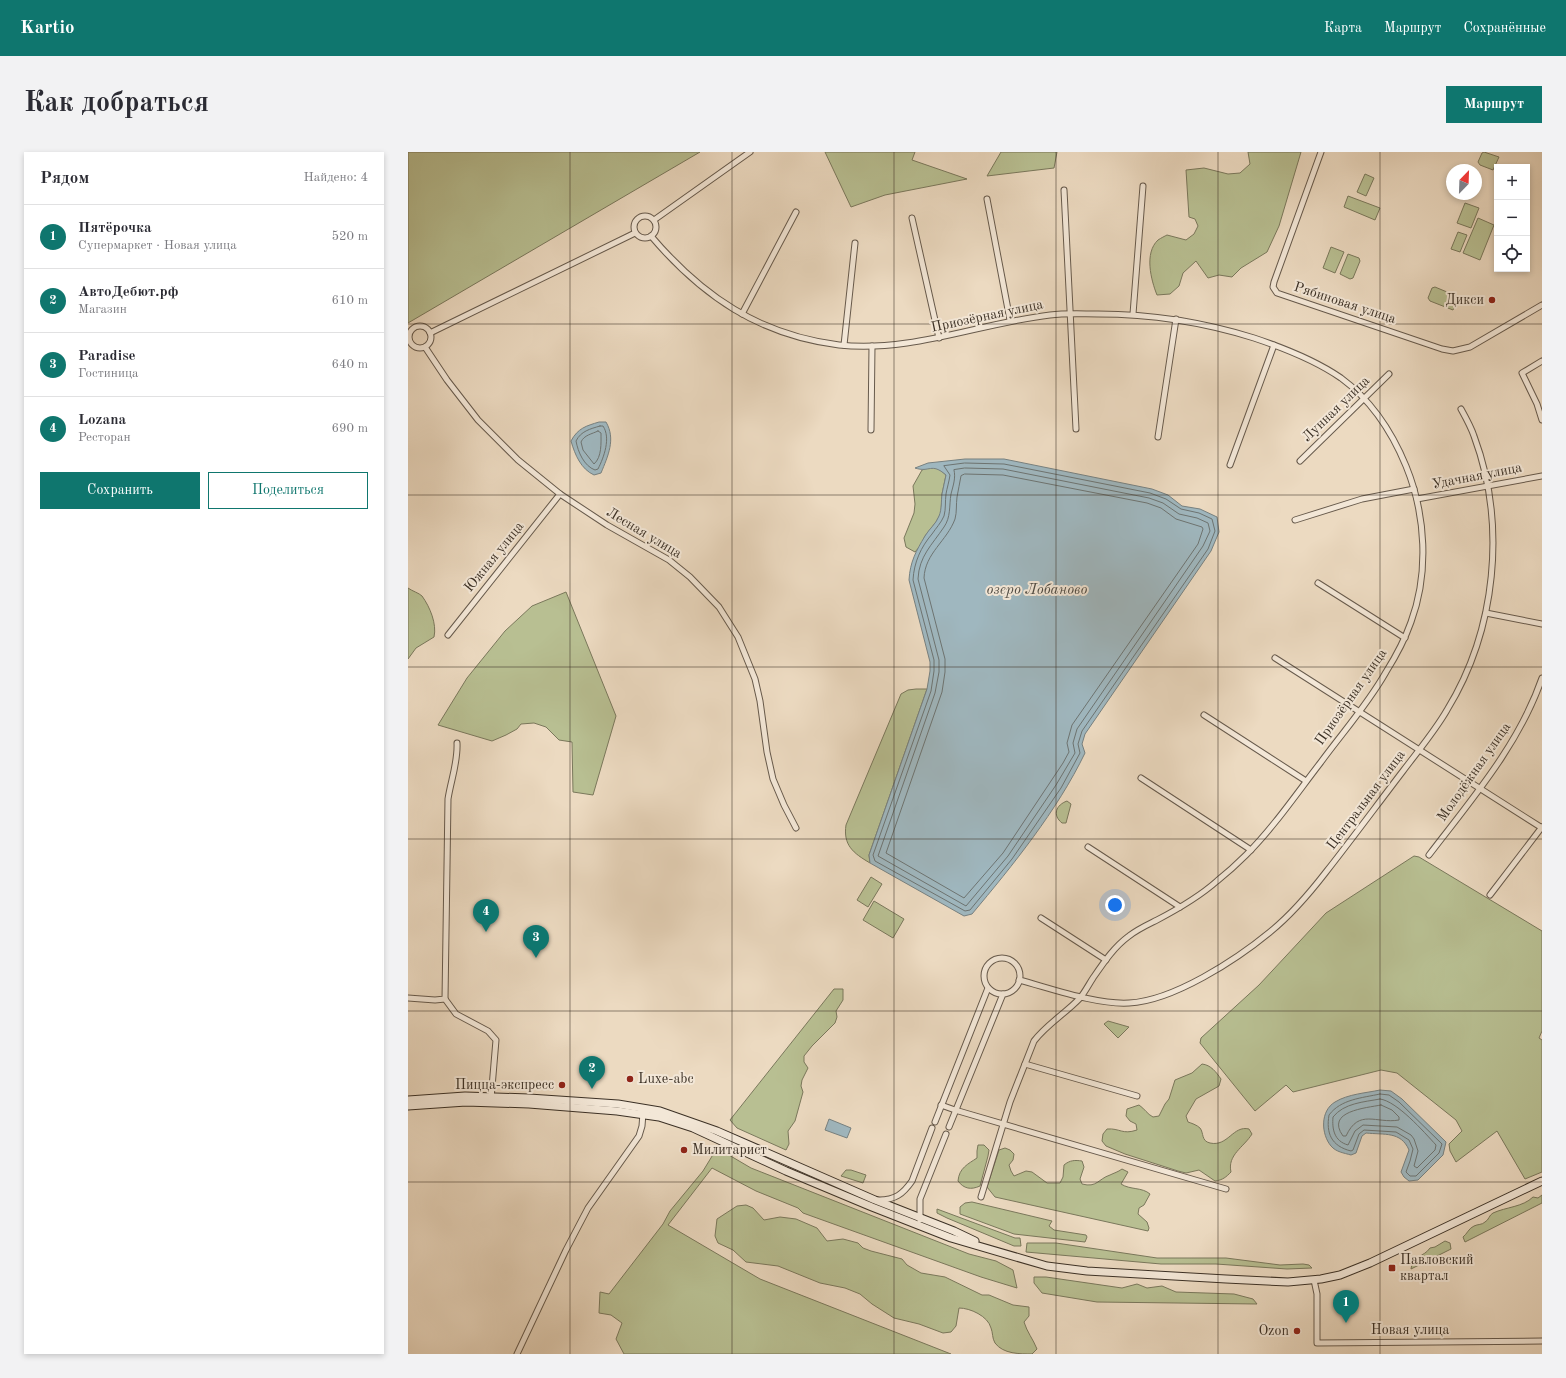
<!DOCTYPE html>
<html lang="ru">
<head>
<meta charset="utf-8">
<style>
	body { margin:0; font-family:"Old Standard TT",serif; background:#f2f2f3; color:#2b2b33 }
	.controls { position:absolute; right:12px; top:12px; display:grid; overflow:hidden; border-radius:0px; box-shadow:0 2px 6px #0003 }
	.controls button { width:36px; height:36px; display:grid; place-items:center; padding:0; border:0; border-bottom:1px solid #e1e1e2; background:#fff; color:#2b2b33; font:20px sans-serif }
	.compass { position:absolute; left:1038px; top:12px; width:36px; height:36px; border-radius:50%; background:#fff; box-shadow:0 2px 6px #0003; rotate:23deg }
	.you { position:absolute; left:707px; top:753px; width:14px; height:14px; margin:-10px; border:3px solid #fff; border-radius:50%; background:#1a73e8; box-shadow:0 0 0 6px #1a73e833 }
	.badge { display:grid; place-items:center; width:26px; height:26px; border-radius:50%; background:#0f766e; color:#fff; font-size:13px; font-weight:700 }
	.pin { position:absolute; translate:-50% -33px; filter:drop-shadow(0 1px 2px #0008) }
	.pin::after { content:''; position:absolute; top:21px; width:14px; height:12px; background:inherit; clip-path:polygon(0 0,100% 0,50% 100%) }
	.list { margin:0; padding:0; list-style:none }
	h2 { display:flex; justify-content:space-between; align-items:center; height:52px; margin:0; padding:0 16px; font-size:17px }
	h2 small { font-size:13px; font-weight:400; color:#7c7c81 }
	.list li { display:grid; grid-template-columns:26px 1fr auto; gap:12px; align-items:center; box-sizing:border-box; height:64px; padding:0 16px; border-top:1px solid #e1e1e2 }
	.list b { display:block; font-size:15px; white-space:nowrap }
	.list p { margin:0; font-size:13px; white-space:nowrap; color:#7c7c81 }
	.list em { font-size:13px; font-style:normal; color:#7c7c81 }
	.actions { display:flex; gap:8px; padding:12px 16px }
	.actions a { flex:1; padding:9px 0; border:1px solid #0f766e; border-radius:0px; text-align:center; font-size:14px; color:#0f766e }
	.actions .main { background:#0f766e; color:#fff }
	.icon { flex:none; width:22px; height:22px; fill:none; stroke:currentColor; stroke-width:2; stroke-linecap:round; stroke-linejoin:round }
	.map { position:relative; flex:none; width:1134px; height:1202px; overflow:hidden; border-radius:0px }
	header { display:flex; align-items:center; gap:24px; box-sizing:border-box; height:56px; padding:0 20px; background:#0f766e; color:#fff }
	header strong { font-size:19px }
	nav { display:flex; gap:22px; margin-inline-start:auto; font-size:14px }
	.intro { display:flex; align-items:center; justify-content:space-between; box-sizing:border-box; height:96px; padding:0 24px }
	h1 { margin:0; font-size:28px }
	.button { padding:10px 18px; border-radius:0px; background:#0f766e; color:#fff; font-size:14px; font-weight:700 }
	main { display:flex; gap:24px; padding:0 24px }
	aside { flex:1; background:#fff; border-radius:0px; box-shadow:0 2px 6px #0003 }
	.map>svg:first-child { display:block }
</style>
</head>
<body>
<header>
<strong>Kartio</strong>
<nav><a>Карта</a><a>Маршрут</a><a>Сохранённые</a></nav>
</header>
<div class="intro"><h1>Как добраться</h1><a class="button">Маршрут</a></div>
<main>
<aside>
<h2>Рядом<small>Найдено: 4</small></h2>
<ul class="list">
<li><span class="badge">1</span><div><b>Пятёрочка</b><p>Супермаркет · Новая улица</p></div><em>520 m</em></li>
<li><span class="badge">2</span><div><b>АвтоДебют.рф</b><p>Магазин</p></div><em>610 m</em></li>
<li><span class="badge">3</span><div><b>Paradise</b><p>Гостиница</p></div><em>640 m</em></li>
<li><span class="badge">4</span><div><b>Lozana</b><p>Ресторан</p></div><em>690 m</em></li>
</ul>
<div class="actions"><a class="main">Сохранить</a><a>Поделиться</a></div>
</aside>
<div class="map">
<svg width="1134" height="1202" viewBox="0 0 1134 1202">
	<rect width="100%" height="100%" fill="#ecdac1"/>
	<filter id="stains"><feTurbulence type="fractalNoise" baseFrequency=".005" numOctaves="4"/><feColorMatrix values="0 0 0 0 .2 0 0 0 0 .09 0 0 0 0 .02 0 0 0 .5 -.17"/></filter>
	<radialGradient id="worn" r=".72"><stop offset=".6" stop-color="#630" stop-opacity="0"/><stop offset="1" stop-color="#630" stop-opacity=".3"/></radialGradient>
	<g fill="#b8bf92" stroke="#7a785c">
		<polygon points="0,0 292,0 0,171"/>
		<polygon points="417,0 507,0 504,8 559,27 477,43 443,55"/>
		<polygon points="593,0 649,0 646,16 579,24"/>
		<path d="M 840,0 L 893,0 L 871,74 L 859,100 L 833,116 L 824,125 L 811,123 L 800,126 L 788,109 L 775,121 L 771,134 L 762,142 L 749,143 C 743,128 736,101 750,88 C 753,86 757,84 759,83 L 778,88 L 786,82 L 790,74 L 787,67 L 781,65 L 778,18 L 796,16 L 820,22 L 832,21 L 842,12 Z"/>
		<polygon points="1076,0 1091,5 1085,18 1072,13 1070,10 1074,1"/>
		<polygon points="957,22 966,26 958,44 949,40"/>
		<polygon points="940,44 972,56 967,68 936,55"/>
		<polygon points="1057,51 1071,56 1063,76 1049,71"/>
		<polygon points="1070,66 1086,73 1072,108 1055,101"/>
		<polygon points="1050,80 1059,83 1052,100 1043,97"/>
		<polygon points="923,95 936,100 927,121 915,116"/>
		<polygon points="940,102 951,106 952,109 945,126 942,127 932,122"/>
		<polygon points="1027,135 1051,145 1045,158 1022,149 1020,146 1024,136"/>
		<polygon points="523,315 531,317 538,323 534,342 533,361 528,370 517,384 513,393 507,400 498,395 496,386 506,361 507,352 505,334 514,318"/>
		<path d="M 0,436 C 4,439 11,441 14,444 C 22,455 29,472 26,485 L 8,496 L 0,507 Z"/>
		<polygon points="158,440 208,564 185,643 165,640 164,590 151,588 138,575 126,571 113,572 109,577 98,583 84,589 30,573 59,526 97,479 124,454"/>
		<path d="M 508,537 L 519,537 L 461,703 L 462,711 C 445,701 435,693 438,673 L 493,542 L 500,538 Z"/>
		<path d="M 659,649 L 663,652 L 658,671 L 654,671 C 644,663 648,653 659,649 Z"/>
		<polygon points="1006,704 1011,705 1134,779 1134,879 1131,886 1134,888 1134,1020 1117,1027 1089,979 1048,1010 1042,999 1041,992 1054,979 1048,968 989,921 973,918 885,940 878,933 847,959 792,891 793,886 851,833 918,761"/>
		<polygon points="463,725 474,732 460,755 449,748"/>
		<polygon points="466,749 496,767 485,786 455,768"/>
		<polygon points="426,837 435,837 435,848 428,859 429,865 427,871 404,894 396,904 396,910 400,916 394,928 393,934 395,940 387,969 380,979 381,992 378,998 329,976 322,968"/>
		<polygon points="700,869 721,875 710,886 696,872"/>
		<path d="M 794,912 C 803,913 808,920 813,927 L 811,934 L 788,947 L 778,964 L 780,970 C 783,971 789,973 792,976 C 796,981 793,989 802,991 C 820,995 825,973 841,977 L 844,982 C 836,995 819,1003 823,1020 C 818,1025 815,1028 807,1029 L 791,1018 L 778,1021 L 770,1019 L 717,1002 L 698,994 L 694,989 L 695,982 L 699,977 C 712,976 714,983 729,978 L 728,972 L 722,969 L 718,964 L 719,957 L 731,953 C 737,957 739,962 745,965 L 751,964 L 757,952 L 761,947 L 767,928 L 784,921 Z"/>
		<path d="M 570,993 L 576,993 L 581,998 L 580,1004 L 572,1034 C 563,1038 556,1037 550,1029 C 551,1016 560,1012 569,1006 L 569,999 Z"/>
		<polygon points="309,996 343,1016 561,1102 588,1109 605,1118 609,1136 573,1125 395,1061 390,1056 348,1039 304,1016 260,1073 352,1127 543,1202 216,1202 208,1187 214,1171 203,1163 191,1161 192,1140 201,1142 255,1072 262,1059 295,1019"/>
		<path d="M 597,996 L 602,998 L 606,1002 L 605,1008 L 601,1013 L 603,1019 L 606,1024 L 618,1019 L 624,1020 L 639,1031 L 652,1031 L 655,1025 L 656,1013 C 662,1008 667,1008 674,1009 L 676,1015 L 672,1027 L 674,1032 C 689,1036 690,1027 702,1023 C 706,1021 710,1020 714,1017 L 720,1020 L 713,1032 C 722,1038 734,1035 742,1042 L 736,1053 L 731,1056 L 730,1062 L 739,1070 L 741,1076 L 740,1079 L 587,1045 L 579,1035 L 591,998 Z"/>
		<polygon points="438,1018 443,1018 458,1023 455,1031 433,1024"/>
		<path d="M 1134,1043 L 1134,1051 L 1057,1090 L 1055,1085 C 1059,1082 1061,1076 1066,1074 C 1070,1072 1074,1073 1077,1070 C 1081,1068 1081,1063 1085,1061 C 1098,1055 1115,1055 1125,1045 L 1130,1046 Z"/>
		<polygon points="564,1050 644,1069 641,1074 646,1078 678,1083 679,1085 677,1090 606,1082 552,1062 552,1055 557,1051"/>
		<path d="M 338,1053 L 345,1056 L 356,1068 L 372,1065 L 388,1067 L 409,1076 L 419,1089 L 435,1087 L 450,1091 L 455,1096 L 463,1099 L 494,1107 L 499,1113 L 513,1121 L 537,1125 L 574,1143 L 581,1143 L 605,1153 L 621,1155 L 621,1164 L 616,1170 C 619,1180 625,1187 629,1197 L 624,1202 C 612,1202 595,1202 587,1191 C 584,1186 585,1181 583,1176 C 580,1164 562,1156 551,1156 L 548,1174 L 543,1180 L 535,1181 L 511,1172 L 486,1166 L 464,1152 L 452,1142 L 437,1136 L 412,1131 L 370,1114 L 338,1110 L 325,1098 L 310,1091 L 307,1084 L 309,1067 L 329,1054 Z"/>
		<polygon points="529,1057 607,1086 612,1086 613,1094 606,1094 539,1066 529,1061"/>
		<path d="M 1037,1089 L 1042,1091 L 1043,1097 L 1003,1117 C 1004,1104 1016,1105 1022,1096 L 1027,1095 Z"/>
		<polygon points="619,1091 648,1091 749,1106 818,1106 872,1113 895,1112 901,1113 904,1116 879,1117 808,1112 753,1112 618,1100"/>
		<polygon points="626,1125 638,1125 714,1136 729,1132 739,1136 754,1134 768,1140 826,1142 845,1147 849,1152 689,1150 634,1141 626,1131"/>
	</g>
	<g fill="#9fb7bf" stroke="#778181">
		<path d="M 191,270 L 198,270 C 208,287 200,304 193,321 L 186,323 C 173,317 167,303 163,289 C 170,276 178,274 191,270 Z"/>
		<path d="M 557,307 L 596,307 L 744,337 L 760,343 L 774,354 L 792,357 L 809,365 L 811,380 L 803,399 L 677,582 L 674,592 L 677,601 C 649,659 605,713 564,762 L 556,764 L 462,711 L 461,703 L 519,537 L 522,519 L 522,510 L 501,428 C 502,410 508,399 517,384 C 521,377 528,372 531,364 C 534,357 533,349 534,342 C 535,336 537,329 538,323 C 523,310 522,321 507,316 L 520,311 Z"/>
		<path d="M 972,938 L 983,939 L 994,947 L 1038,990 L 1035,1003 L 1010,1028 L 1001,1029 L 996,1025 L 993,1020 L 1001,998 C 993,979 976,983 958,981 L 954,984 L 948,1001 L 943,1003 C 936,1001 928,1000 923,994 C 913,982 912,959 927,950 C 940,942 958,941 972,938 Z"/>
		<polygon points="421,967 443,976 439,986 417,978"/>
	</g>
	<g fill="none" stroke-linecap="round" stroke-linejoin="round">
		<g stroke="#6d7472" stroke-width="1">
			<path d="M 192,274 L 195,274 C 203,286 196,305 190,317 L 187,318 C 176,314 170,300 168,289 C 173,279 182,277 192,274 Z"/>
			<path d="M 190,279 L 193,281 C 193,291 194,305 186,312 L 175,298 L 173,290 C 176,283 184,282 190,279 Z"/>
			<path d="M 557,311 L 596,312 L 742,341 L 758,347 L 773,357 L 791,361 L 804,367 L 807,379 L 800,397 L 674,579 L 670,592 L 672,601 L 653,636 L 604,707 L 562,758 L 557,759 L 467,709 L 465,703 L 523,539 L 526,519 L 526,508 L 505,428 C 506,410 513,395 524,382 C 528,376 533,371 536,364 C 538,357 537,349 538,342 C 539,336 541,330 542,323 L 536,314 Z"/>
			<path d="M 557,316 L 595,317 L 741,346 L 755,351 L 771,362 L 789,366 L 800,371 L 802,379 L 795,394 L 669,577 L 665,591 L 667,601 L 648,633 L 600,704 L 558,754 L 470,704 L 527,541 L 531,520 L 531,508 L 510,427 C 511,404 524,393 536,375 C 543,365 541,354 543,342 C 545,334 548,326 546,318 Z"/>
			<path d="M 557,322 L 595,323 L 739,351 L 753,356 L 768,367 L 794,375 L 795,377 L 790,392 L 664,573 L 659,591 L 661,600 L 655,611 L 595,701 L 556,746 L 478,701 L 534,540 L 537,520 L 537,507 L 516,426 C 517,401 539,389 547,367 C 549,360 548,352 549,345 C 550,338 552,331 553,324 Z"/>
			<path d="M 972,942 L 981,943 L 991,950 L 1034,992 L 1031,1001 L 1008,1024 L 1002,1024 L 998,1020 L 1002,1009 L 1005,997 L 1001,988 L 988,980 L 956,978 L 951,982 L 945,998 L 943,999 C 923,994 918,981 921,963 C 933,947 954,946 972,942 Z"/>
			<path d="M 972,947 C 989,949 1016,980 1028,993 L 1027,998 L 1009,1016 L 1006,1014 L 1010,999 L 1006,987 L 1003,983 L 989,975 L 955,973 L 947,979 L 940,993 C 926,989 924,977 925,965 C 936,951 956,950 972,947 Z"/>
			<path d="M 973,953 L 984,958 L 991,965 L 991,968 C 968,972 951,956 938,984 L 935,984 C 917,959 958,956 973,953 Z"/>
		</g>
		<defs>
			<g id="street">
				<polyline points="913,0 866,130 865,135 869,141 1034,197 1045,199 1062,195 1134,153"/>
				<polyline points="656,38 668,277"/>
				<polyline points="579,47 602,168"/>
				<circle cx="237" cy="75" r="11"/>
				<polyline points="504,66 531,186"/>
				<polyline points="246,68 342,0"/>
				<path d="M 243,84 C 294,144 351,183 431,193 C 503,201 572,171 642,163 C 658,161 674,162 690,162 C 744,162 795,170 846,186 C 876,196 907,208 933,226 C 963,248 984,280 998,314 C 1018,363 1021,421 1003,470 C 997,487 988,504 978,520 C 960,552 935,580 913,610 C 889,641 866,675 838,703 C 829,712 819,721 809,729 C 791,745 770,757 749,768 C 739,773 730,777 721,784 C 706,795 696,810 685,826 C 681,832 677,840 672,846 C 658,861 639,872 626,889 L 602,950 L 573,1045"/>
				<polyline points="334,162 388,60"/>
				<polyline points="725,162 735,34"/>
				<circle cx="12" cy="185" r="11"/>
				<polyline points="22,181 227,81"/>
				<polyline points="436,193 447,91"/>
				<polyline points="17,195 39,228 70,268 110,308 152,342 199,373 261,408 282,425 311,455 330,485 347,527 352,549 359,600 365,627 376,653 388,676"/>
				<polyline points="1134,209 1114,221 1129,252 1134,268"/>
				<polyline points="463,278 464,194"/>
				<polyline points="750,285 768,167"/>
				<polyline points="892,309 981,222"/>
				<polyline points="822,313 866,193"/>
				<polyline points="1009,347 1134,324"/>
				<polyline points="887,368 954,347 1006,337"/>
				<polyline points="910,431 997,486"/>
				<polyline points="1078,461 1134,472"/>
				<polyline points="40,483 152,342"/>
				<polyline points="867,506 1134,676"/>
				<polyline points="796,563 898,629"/>
				<polyline points="733,626 843,698"/>
				<polyline points="680,695 772,755"/>
				<path d="M 1021,703 C 1063,648 1111,593 1134,526"/>
				<polyline points="1082,743 1134,675"/>
				<polyline points="633,766 698,808"/>
				<circle cx="594" cy="824" r="18"/>
				<path d="M 611,828 C 642,836 689,853 721,851 C 765,849 828,808 862,780 C 883,763 901,742 918,720 C 944,687 969,653 995,619 C 1010,599 1027,579 1039,558 C 1088,478 1099,373 1066,284 C 1063,275 1058,266 1053,257"/>
				<path d="M 0,846 L 27,848 L 37,847 L 40,647 C 43,628 50,610 49,591"/>
				<polyline points="37,847 48,862 80,879 88,888 83,947"/>
				<polyline points="617,912 729,944"/>
				<polyline points="533,953 547,958 818,1037"/>
				<polyline points="527,970 580,836"/>
				<polyline points="541,975 595,842"/>
				<path d="M 471,1048 C 487,1048 495,1042 504,1029 L 524,976"/>
				<polyline points="512,1068 512,1047 538,982"/>
				<polyline points="906,1128 909,1142 909,1191 1134,1189"/>
				<polyline points="109,1202 158,1098 180,1056 231,984 234,974 235,961"/>
			</g>
			<g id="secondary">
				<polyline points="0,948 57,944 121,946 210,952 252,959 309,979 467,1048 546,1079 567,1089"/>
				<polyline points="0,954 58,950 121,952 209,959 251,965 285,976 378,1019 464,1055 543,1086 639,1114 679,1119 818,1127 880,1130 913,1127 932,1123 962,1111 1134,1029"/>
			</g>
		</defs>
		<use href="#street" stroke="#675a4c" stroke-width="7"/>
		<use href="#secondary" stroke="#3b3025" stroke-width="9"/>
		<use href="#street" stroke="#f3e7d7" stroke-width="5"/>
		<use href="#secondary" stroke="#f3e7d7" stroke-width="7"/>
	</g>
	<path fill="none" stroke="#3b3025" stroke-width="1" stroke-opacity="0.55" d="M 162,0 L 162,1202M 324,0 L 324,1202M 486,0 L 486,1202M 648,0 L 648,1202M 810,0 L 810,1202M 972,0 L 972,1202M 0,172 L 1134,172M 0,343 L 1134,343M 0,515 L 1134,515M 0,687 L 1134,687M 0,859 L 1134,859M 0,1030 L 1134,1030"/>
	<g fill="#8f2418" stroke="#f3e7d7" stroke-width="1.5">
		<circle cx="1084" cy="148" r="4"/>
		<circle cx="222" cy="927" r="4"/>
		<circle cx="154" cy="933" r="4"/>
		<circle cx="276" cy="998" r="4"/>
		<rect x="980" y="1112" width="8" height="8" rx="2"/>
		<circle cx="889" cy="1179" r="4"/>
	</g>
	<g text-anchor="middle" dominant-baseline="central" stroke-width="4" stroke-linejoin="round" paint-order="stroke">
		<g font-size="14" fill="#3b3025" stroke="#f3e7d7" text-anchor="end">
			<text x="1076" y="148">Дикси</text>
			<text x="230" y="927" text-anchor="start">Luxe-abc</text>
			<text x="146" y="933">Пицца-экспресс</text>
			<text x="284" y="998" text-anchor="start">Милитарист</text>
			<text x="992" y="1108" text-anchor="start">Павловский<tspan x="992" dy="16">квартал</tspan></text>
			<text x="881" y="1179">Ozon</text>
		</g>
		<g font-size="14" fill="#3b3025" stroke="#f3e7d7">
			<text transform="translate(937 151) rotate(18)">Рябиновая улица</text>
			<text transform="translate(579 164) rotate(-12)">Приозёрная улица</text>
			<text transform="translate(928 257) rotate(-44)">Лунная улица</text>
			<text transform="translate(1069 324) rotate(-11)">Удачная улица</text>
			<text transform="translate(236 381) rotate(31)">Лесная улица</text>
			<text transform="translate(86 405) rotate(-51)">Южная улица</text>
			<text transform="translate(943 545) rotate(-55)">Приозёрная улица</text>
			<text transform="translate(1066 620) rotate(-55)">Молодёжная улица</text>
			<text transform="translate(958 648) rotate(-53)">Центральная улица</text>
			<text x="1002" y="1178">Новая улица</text>
		</g>
		<g font-size="15" font-style="italic" fill="#4f4b44" stroke="#f3e7d7">
			<text x="629" y="438">озеро Лобаново</text>
		</g>
	</g>
	<rect width="100%" height="100%" filter="url(#stains)"/>
	<rect width="100%" height="100%" fill="url(#worn)"/>
</svg>
<div class="controls">
<button>+</button>
<button>−</button>
<button><svg class="icon" aria-label="locate" viewBox="0 0 24 24"><circle cx="12" cy="12" r="6"/><path d="M12 2v4M12 18v4M2 12h4M18 12h4"/></svg></button>
</div>
<svg class="compass" viewBox="-18 -18 36 36"><path d="M0-13l5 13h-10z" fill="#e53935"/><path d="M0 13l5-13h-10z" fill="#7c7c81"/></svg>
<div class="you"></div>
<div class="pin badge" style="left:938px;top:1171px">1</div>
<div class="pin badge" style="left:184px;top:937px">2</div>
<div class="pin badge" style="left:128px;top:806px">3</div>
<div class="pin badge" style="left:78px;top:780px">4</div>
</div>
</main>
</body>
</html>
